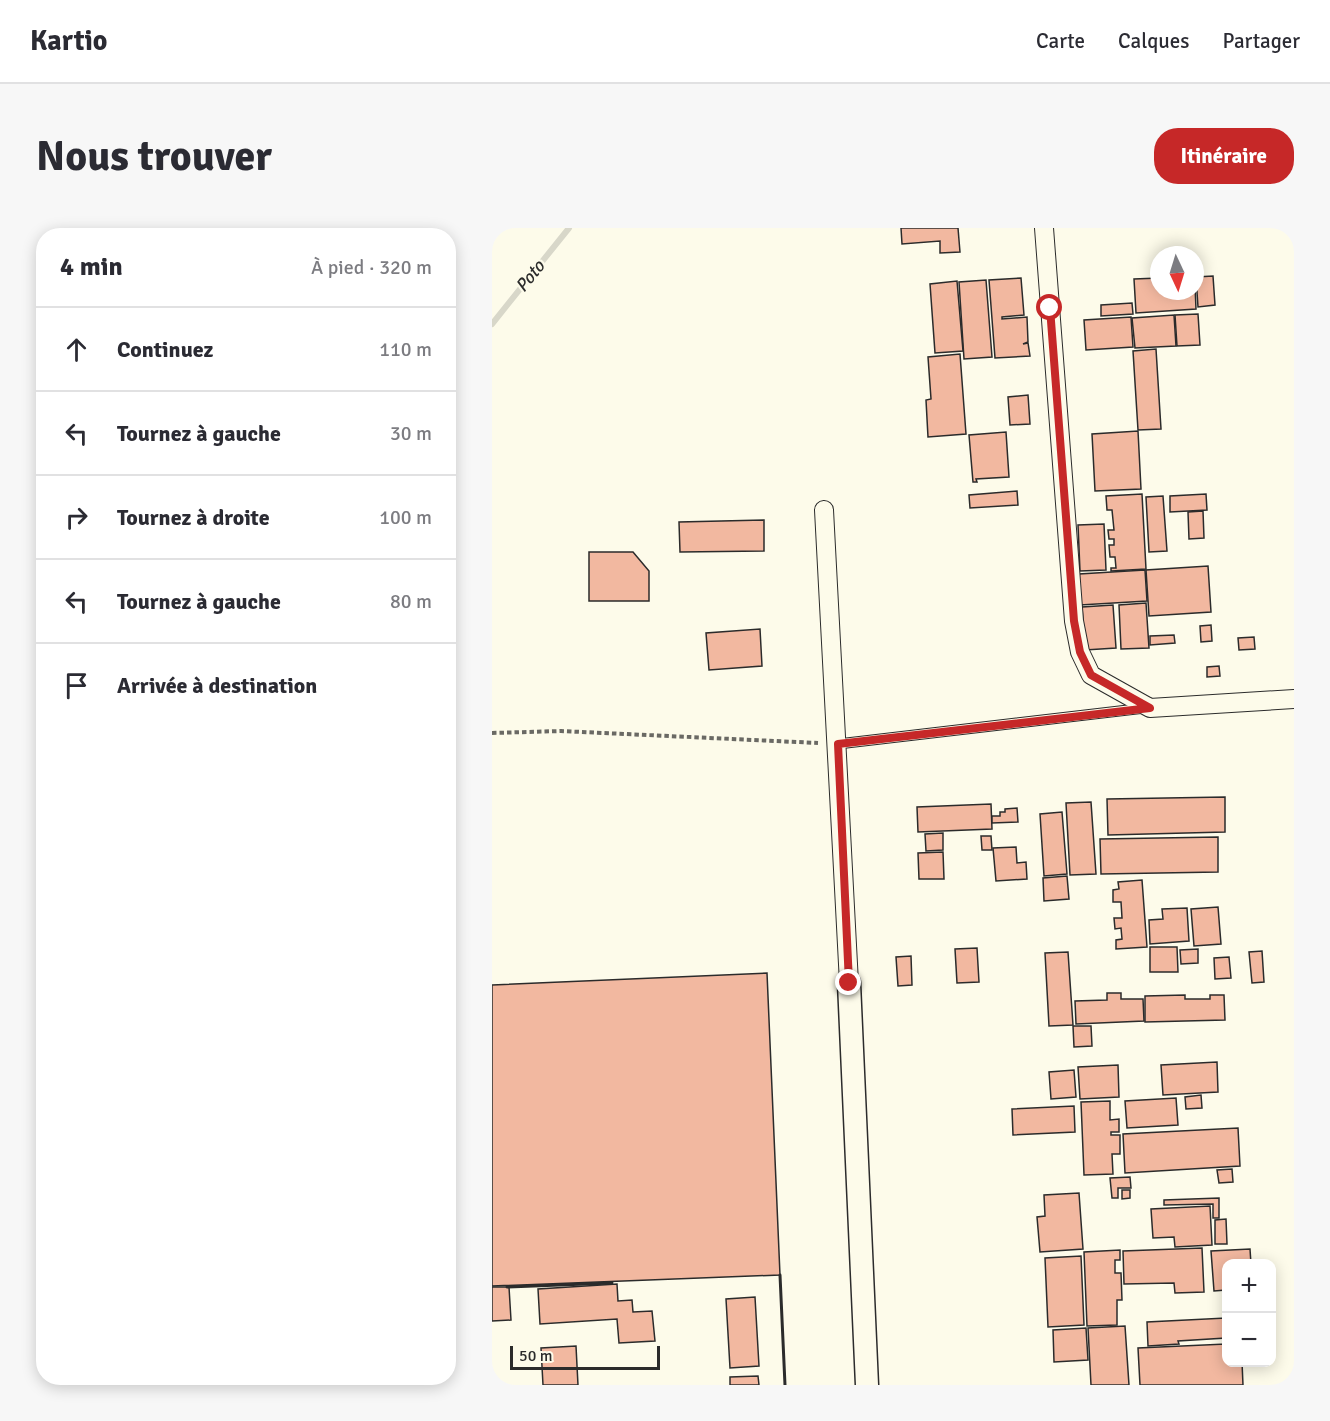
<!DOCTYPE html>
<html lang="fr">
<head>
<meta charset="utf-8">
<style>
	body { margin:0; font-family:Signika,sans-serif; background:#f7f7f7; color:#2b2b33 }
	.controls { position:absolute; right:18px; bottom:18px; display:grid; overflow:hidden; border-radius:12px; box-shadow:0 3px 15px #0003 }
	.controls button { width:54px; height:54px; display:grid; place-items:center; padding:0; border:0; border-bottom:2px solid #e1e1e2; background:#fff; color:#2b2b33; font:30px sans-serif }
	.compass { position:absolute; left:658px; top:18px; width:54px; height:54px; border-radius:50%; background:#fff; box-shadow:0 3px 15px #0003; rotate:176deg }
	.scale { position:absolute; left:18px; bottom:15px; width:150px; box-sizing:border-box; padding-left:6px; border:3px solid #2b2b2b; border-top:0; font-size:16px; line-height:21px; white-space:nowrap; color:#2b2b2b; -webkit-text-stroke:4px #fdfbea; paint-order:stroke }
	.stop { position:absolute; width:18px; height:18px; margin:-14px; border:4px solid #c62828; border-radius:50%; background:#fff }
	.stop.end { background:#c62828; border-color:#fff; box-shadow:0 2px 6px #0008 }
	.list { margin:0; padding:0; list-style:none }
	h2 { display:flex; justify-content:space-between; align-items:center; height:78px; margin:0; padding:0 24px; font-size:26px }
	h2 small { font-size:20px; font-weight:400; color:#7c7c81 }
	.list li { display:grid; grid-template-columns:39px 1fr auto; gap:18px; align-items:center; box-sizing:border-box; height:84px; padding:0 24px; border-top:2px solid #e1e1e2 }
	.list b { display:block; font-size:22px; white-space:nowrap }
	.list em { font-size:20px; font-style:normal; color:#7c7c81 }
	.icon { flex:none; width:33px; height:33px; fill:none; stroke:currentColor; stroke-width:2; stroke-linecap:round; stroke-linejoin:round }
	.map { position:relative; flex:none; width:802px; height:1157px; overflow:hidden; border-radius:24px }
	header { display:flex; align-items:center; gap:36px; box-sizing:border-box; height:84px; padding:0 30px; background:#fff; border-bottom:2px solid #e1e1e2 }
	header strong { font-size:28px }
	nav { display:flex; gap:33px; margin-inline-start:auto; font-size:21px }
	.intro { display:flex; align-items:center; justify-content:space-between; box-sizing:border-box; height:144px; padding:0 36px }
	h1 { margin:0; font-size:42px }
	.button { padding:15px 27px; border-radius:24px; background:#c62828; color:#fff; font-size:21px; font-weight:700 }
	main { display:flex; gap:36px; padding:0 36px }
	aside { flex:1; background:#fff; border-radius:24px; box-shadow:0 3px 15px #0003 }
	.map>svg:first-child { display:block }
</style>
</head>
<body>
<header>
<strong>Kartio</strong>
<nav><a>Carte</a><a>Calques</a><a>Partager</a></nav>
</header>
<div class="intro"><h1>Nous trouver</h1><a class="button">Itinéraire</a></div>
<main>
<aside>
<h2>4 min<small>À pied · 320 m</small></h2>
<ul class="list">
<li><svg class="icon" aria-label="ahead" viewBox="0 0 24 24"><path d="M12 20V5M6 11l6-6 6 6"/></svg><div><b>Continuez</b></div><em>110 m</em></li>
<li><svg class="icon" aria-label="left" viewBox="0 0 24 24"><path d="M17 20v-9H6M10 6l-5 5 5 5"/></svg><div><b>Tournez à gauche</b></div><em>30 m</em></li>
<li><svg class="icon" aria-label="right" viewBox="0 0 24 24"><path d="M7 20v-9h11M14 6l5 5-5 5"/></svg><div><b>Tournez à droite</b></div><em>100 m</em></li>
<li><svg class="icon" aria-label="left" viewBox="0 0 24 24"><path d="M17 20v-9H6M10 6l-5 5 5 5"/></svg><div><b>Tournez à gauche</b></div><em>80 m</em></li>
<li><svg class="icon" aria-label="arrive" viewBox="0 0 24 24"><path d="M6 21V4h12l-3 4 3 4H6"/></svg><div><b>Arrivée à destination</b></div></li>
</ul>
</aside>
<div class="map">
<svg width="802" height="1157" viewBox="0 0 802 1157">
	<rect width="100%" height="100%" fill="#fdfbea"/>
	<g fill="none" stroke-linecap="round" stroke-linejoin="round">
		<polyline stroke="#d8d7c9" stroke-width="6" points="0,96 77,0"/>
	</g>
	<g fill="#f2b8a0" stroke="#2b2b2b" stroke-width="1.5">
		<polygon points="409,0 466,0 468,24 448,25 448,13 410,16"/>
		<polygon points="721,48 723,77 706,79 704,49"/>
		<polygon points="529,50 532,87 510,89 510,91 535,89 536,114 531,116 536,115 538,128 503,130 497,52"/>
		<polygon points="667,50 667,63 703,63 703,58 704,81 644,85 642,51"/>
		<polygon points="494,52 500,129 472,131 467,54"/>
		<polygon points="465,53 471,123 443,125 438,56"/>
		<polygon points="640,75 641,86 609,88 609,77"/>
		<polygon points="706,86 708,117 685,118 683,87"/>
		<polygon points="682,87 684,118 643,120 640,90"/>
		<polygon points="639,89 641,119 594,122 592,92"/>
		<polygon points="664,121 669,201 646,202 641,123"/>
		<polygon points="468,126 474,206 436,209 434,172 439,171 436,129"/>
		<polygon points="536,167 538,196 518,197 516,169"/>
		<polygon points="646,203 649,261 603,263 600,206"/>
		<polygon points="514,204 517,249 484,251 485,254 481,254 477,207"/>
		<polygon points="525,263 526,277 478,280 477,267"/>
		<polygon points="650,266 654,341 619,343 619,340 624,340 623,329 618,329 617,317 622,317 622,311 617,311 616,302 622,302 620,282 615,282 614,268"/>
		<polygon points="714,266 715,282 678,284 678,268"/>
		<polygon points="671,268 675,323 657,324 654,269"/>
		<polygon points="711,283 712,310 697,311 696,284"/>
		<polygon points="272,292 272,323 188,324 187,294"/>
		<polygon points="612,296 614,342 588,343 586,297"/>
		<polygon points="97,324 141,324 157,343 157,373 97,373"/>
		<polygon points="716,338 719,384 657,388 654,342"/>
		<polygon points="653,342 655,373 588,377 587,346"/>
		<polygon points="654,375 657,420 629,421 627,377"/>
		<polygon points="621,377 624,420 593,422 590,379"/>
		<polygon points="719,397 720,413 709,414 708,398"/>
		<polygon points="268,401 270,438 217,442 214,405"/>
		<polygon points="682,407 683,415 658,417 658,408"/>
		<polygon points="762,409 763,421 747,422 746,410"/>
		<polygon points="727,438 728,448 715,449 715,439"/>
		<polygon points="733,569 733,604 616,607 615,571"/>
		<polygon points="599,574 604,646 578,647 574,575"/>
		<polygon points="499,576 500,601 426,604 425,579"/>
		<polygon points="525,580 526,594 500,595 500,588 508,588 508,584 513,584 513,581"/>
		<polygon points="570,584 575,646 552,648 548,586"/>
		<polygon points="451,605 451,622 434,623 433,606"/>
		<polygon points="489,608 499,608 500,622 490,622"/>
		<polygon points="726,609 726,644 609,646 608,611"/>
		<polygon points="524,619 525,635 534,634 535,651 504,653 501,620"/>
		<polygon points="451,624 452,651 427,651 426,625"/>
		<polygon points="575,648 577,671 552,673 551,650"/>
		<polygon points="650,652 655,719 624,721 624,712 630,711 629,700 623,701 622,690 630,690 629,674 621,674 621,662 627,661 626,654"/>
		<polygon points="726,679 729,716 702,718 699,681"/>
		<polygon points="695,680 697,713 658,716 657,692 671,691 670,681"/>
		<polygon points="658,719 685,719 686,744 658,744"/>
		<polygon points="485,720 487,754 465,755 463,721"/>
		<polygon points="706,721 706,735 689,736 688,722"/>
		<polygon points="770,723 772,754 760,755 757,724"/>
		<polygon points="576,724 581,797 557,798 553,725"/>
		<polygon points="419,728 420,757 406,758 404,729"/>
		<polygon points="737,729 739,750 723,751 722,730"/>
		<polygon points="275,745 288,1047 0,1058 0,757"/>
		<polygon points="615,765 629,765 629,771 651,771 652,793 584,796 583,773 615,772"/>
		<polygon points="693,767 693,771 718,771 718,767 732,767 733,792 653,794 653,768"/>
		<polygon points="581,798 599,798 600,818 582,819"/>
		<polygon points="725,834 726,864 671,867 669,837"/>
		<polygon points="626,837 627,869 588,871 586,839"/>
		<polygon points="582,842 584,869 559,871 557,844"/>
		<polygon points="709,867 710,880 694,881 693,869"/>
		<polygon points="684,870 686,897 635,900 633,873"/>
		<polygon points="618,873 618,892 627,891 627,904 619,904 619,907 628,907 628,926 620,926 621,946 592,947 589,874"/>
		<polygon points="582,878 583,904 521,907 520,881"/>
		<polygon points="746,900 748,938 633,945 631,906"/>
		<polygon points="740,941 741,954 727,955 725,942"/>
		<polygon points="638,949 639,960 626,960 626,970 620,970 618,950"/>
		<polygon points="630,962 638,962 638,970 630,971"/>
		<polygon points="587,965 591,1021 548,1024 545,989 553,988 552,967"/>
		<polygon points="727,970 727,990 721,990 721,976 672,977 672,972"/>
		<polygon points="718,978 720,1017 683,1019 682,1009 661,1010 659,981"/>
		<polygon points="734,991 735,1016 723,1016 723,992"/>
		<polygon points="710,1020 712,1064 683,1065 682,1055 632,1056 631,1023"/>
		<polygon points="758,1021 759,1036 734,1036 734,1062 722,1063 719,1023"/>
		<polygon points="628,1022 628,1032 623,1032 623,1045 629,1045 630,1072 625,1072 625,1097 595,1098 592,1024"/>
		<polygon points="589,1028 592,1097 556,1099 553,1030"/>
		<polygon points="125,1056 126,1073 140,1072 141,1084 160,1083 163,1113 127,1115 125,1091 48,1096 46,1061"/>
		<polygon points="0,1059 17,1059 19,1092 0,1093"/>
		<polygon points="263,1069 267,1138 238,1140 234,1071"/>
		<polygon points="734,1090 734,1110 686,1113 687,1116 656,1118 655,1094"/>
		<polygon points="633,1098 637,1157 599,1157 596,1100"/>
		<polygon points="594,1100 596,1132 562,1134 561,1102"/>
		<polygon points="734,1116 734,1134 750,1134 751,1157 648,1157 646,1120"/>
		<polygon points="84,1118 86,1157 51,1157 49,1120"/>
		<polygon points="266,1148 267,1157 238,1157 238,1149"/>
	</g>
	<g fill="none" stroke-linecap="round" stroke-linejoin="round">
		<defs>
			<polyline id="service" points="346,516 653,480"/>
			<g id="minor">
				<polyline points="552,0 582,393 588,424 599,447 658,480 802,471"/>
				<polyline points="332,282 357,755"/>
			</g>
			<polyline id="tertiary" points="357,755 375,1157"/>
		</defs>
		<use href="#service" stroke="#2b2b2b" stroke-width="11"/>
		<use href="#minor" stroke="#2b2b2b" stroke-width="20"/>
		<use href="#tertiary" stroke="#2b2b2b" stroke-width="25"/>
		<polyline stroke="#6a6964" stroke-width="4" stroke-dasharray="4.5 3" stroke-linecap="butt" points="0,505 69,503 326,515"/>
		<use href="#service" stroke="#fdfbea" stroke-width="9"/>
		<use href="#minor" stroke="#fdfbea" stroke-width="18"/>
		<use href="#tertiary" stroke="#fdfbea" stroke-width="22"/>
		<g stroke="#2b2b2b" stroke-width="3">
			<polyline points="288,1047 293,1157"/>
			<polyline points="15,1059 120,1055"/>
		</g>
	</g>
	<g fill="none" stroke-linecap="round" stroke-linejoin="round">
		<polyline stroke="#c62828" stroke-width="8" points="357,755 346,516 658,480 599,447 588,424 582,393 558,80"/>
	</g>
	<g text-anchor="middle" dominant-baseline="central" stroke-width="4.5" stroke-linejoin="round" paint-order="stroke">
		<g font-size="18" font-style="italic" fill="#2b2b2b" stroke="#fdfbea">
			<text transform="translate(38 48) rotate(-51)">Poto</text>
		</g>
	</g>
</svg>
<div class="controls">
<button>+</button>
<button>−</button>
</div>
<svg class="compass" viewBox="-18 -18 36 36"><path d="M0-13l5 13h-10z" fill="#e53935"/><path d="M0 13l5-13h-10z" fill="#7c7c81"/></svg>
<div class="scale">50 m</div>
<div class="stop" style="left:558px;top:80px"></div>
<div class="stop end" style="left:357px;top:755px"></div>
</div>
</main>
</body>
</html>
